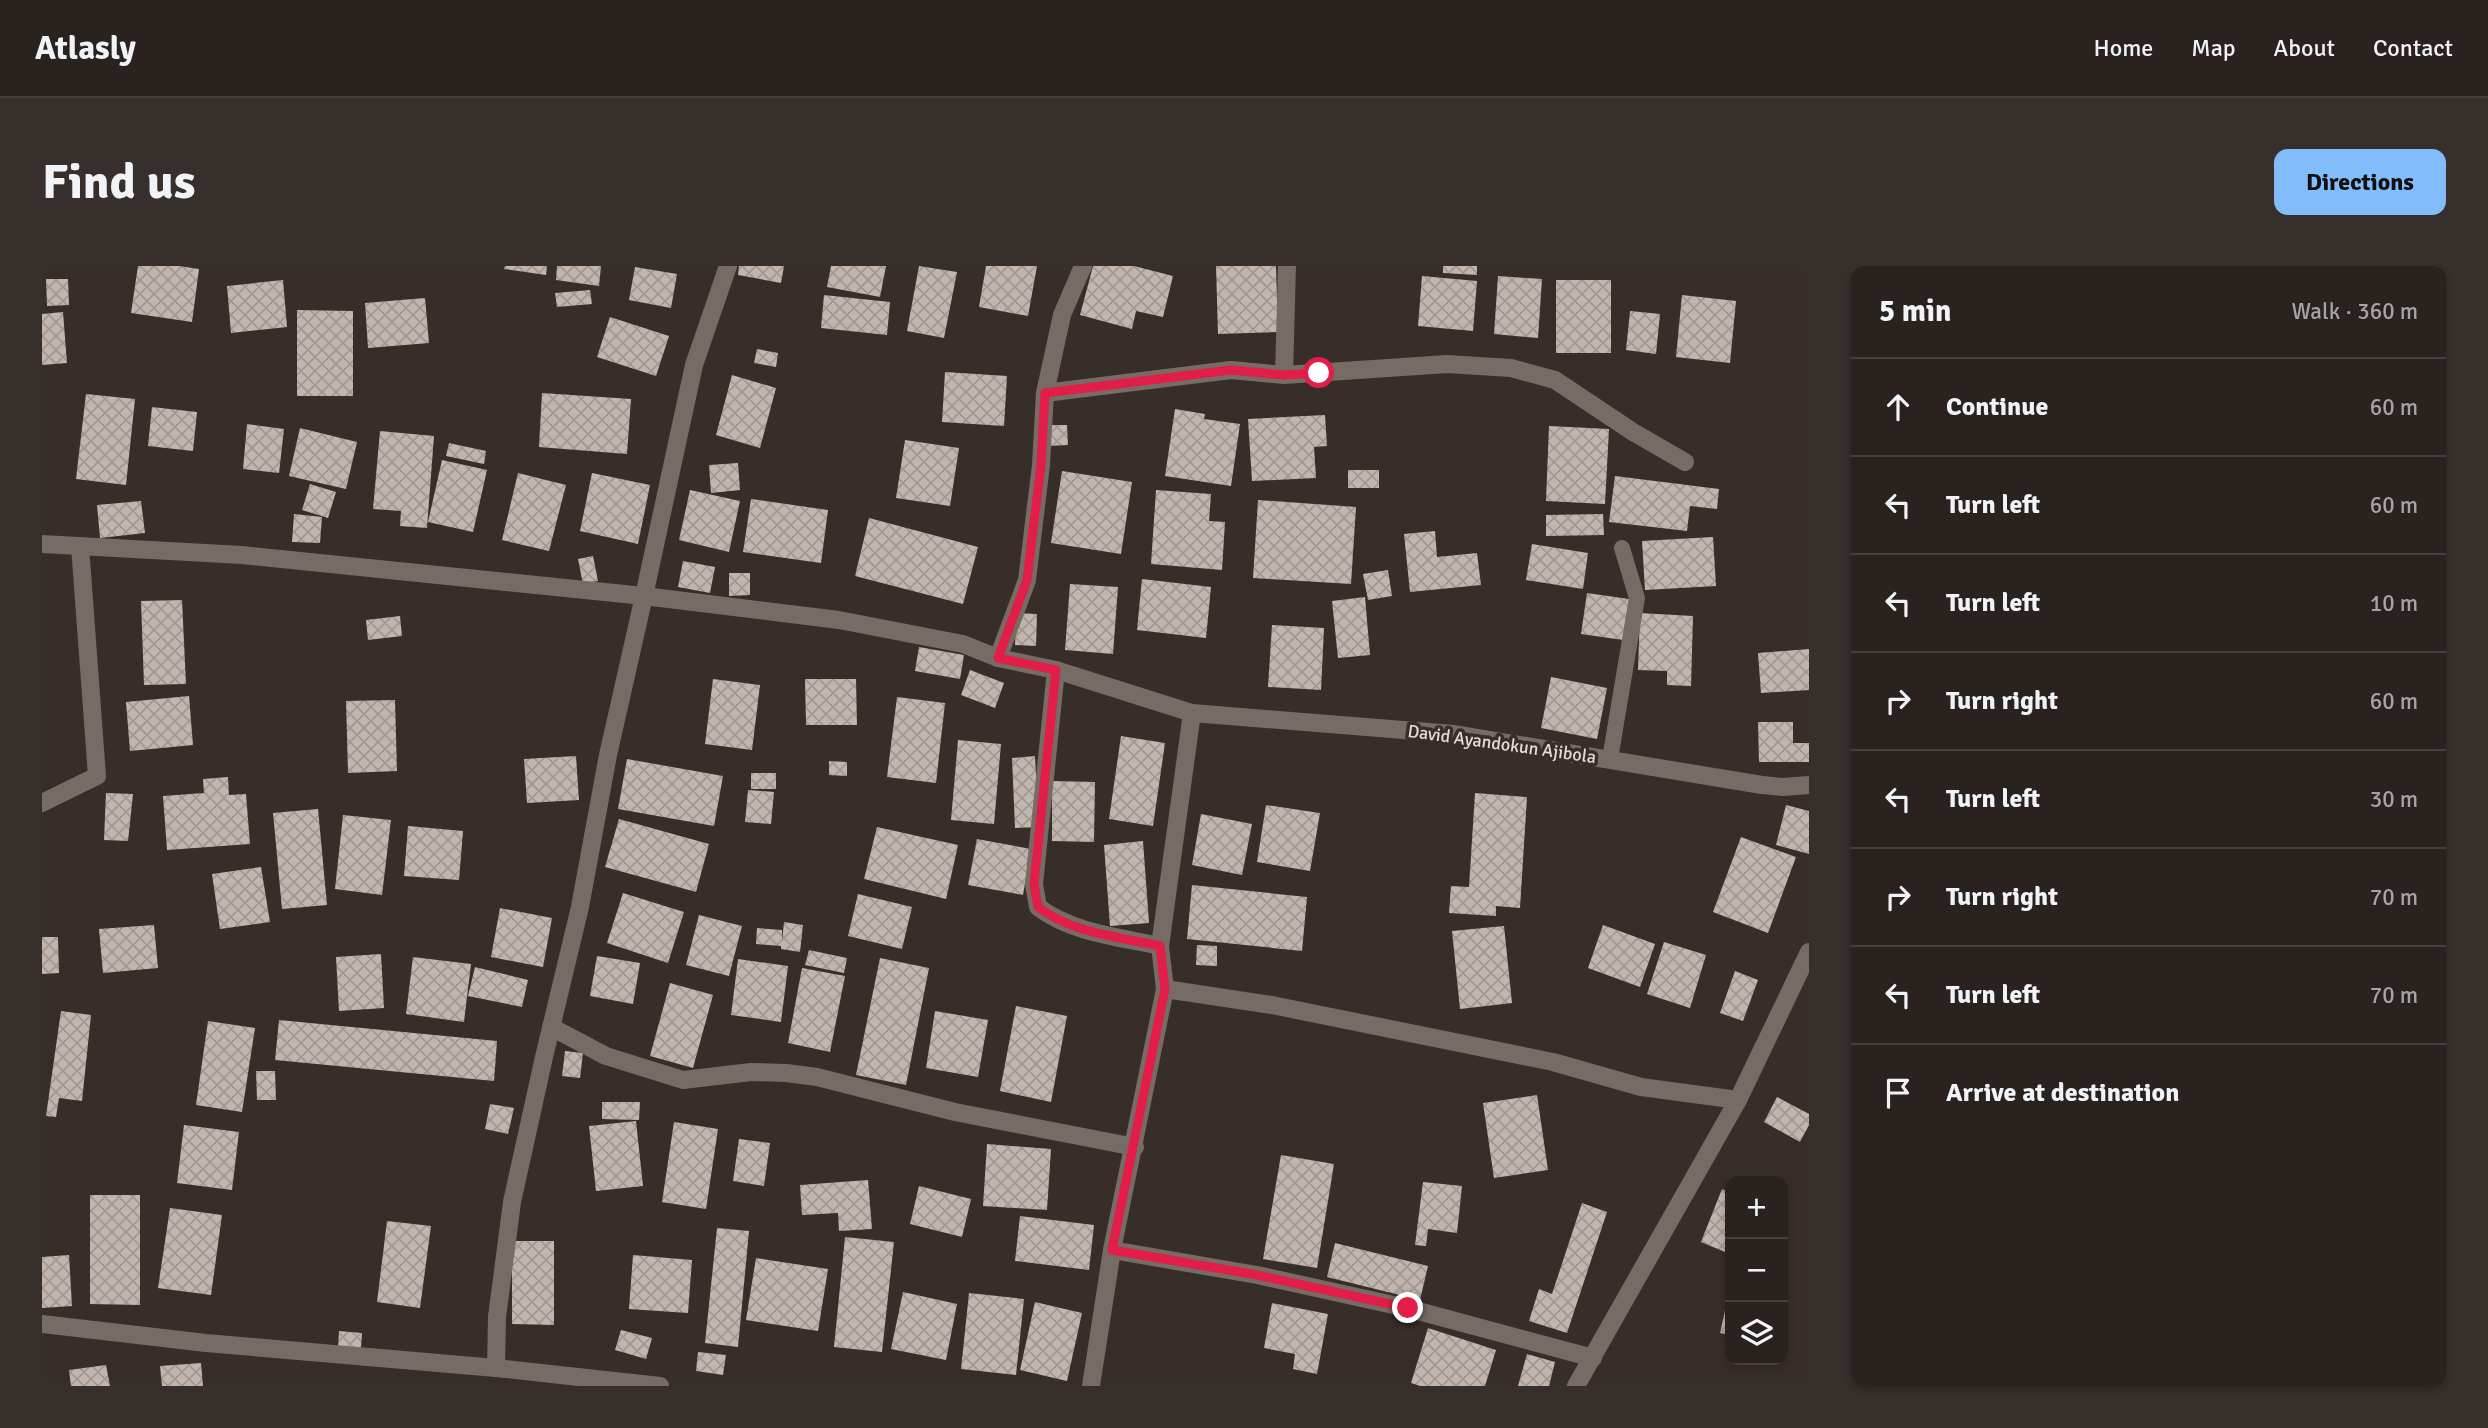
<!DOCTYPE html>
<html lang="en">
<head>
<meta charset="utf-8">
<style>
	body { margin:0; font-family:Signika,sans-serif; background:#362f2c; color:#f1f3f6 }
	.controls { position:absolute; right:21px; bottom:21px; display:grid; overflow:hidden; border-radius:14px; box-shadow:0 4px 10px #0003 }
	.controls button { width:63px; height:63px; display:grid; place-items:center; padding:0; border:0; border-bottom:2px solid #463f3d; background:#2a221f; color:#f1f3f6; font:35px sans-serif }
	.stop { position:absolute; width:21px; height:21px; margin:-16px; border:5px solid #e11d48; border-radius:50%; background:#fff }
	.stop.end { background:#e11d48; border-color:#fff; box-shadow:0 2px 7px #0008 }
	.list { margin:0; padding:0; list-style:none }
	h2 { display:flex; justify-content:space-between; align-items:center; height:91px; margin:0; padding:0 28px; font-size:30px }
	h2 small { font-size:23px; font-weight:400; color:#a5a4a4 }
	.list li { display:grid; grid-template-columns:46px 1fr auto; gap:21px; align-items:center; box-sizing:border-box; height:98px; padding:0 28px; border-top:2px solid #463f3d }
	.list b { display:block; font-size:26px; white-space:nowrap }
	.list em { font-size:23px; font-style:normal; color:#a5a4a4 }
	.icon { flex:none; width:38px; height:38px; fill:none; stroke:currentColor; stroke-width:2; stroke-linecap:round; stroke-linejoin:round }
	.map { position:relative; flex:none; width:1767px; height:1120px; overflow:hidden; border-radius:14px }
	header { display:flex; align-items:center; gap:42px; box-sizing:border-box; height:98px; padding:0 35px; background:#2a221f; border-bottom:2px solid #463f3d }
	header strong { font-size:33px }
	nav { display:flex; gap:38px; margin-inline-start:auto; font-size:24px }
	.intro { display:flex; align-items:center; justify-content:space-between; box-sizing:border-box; height:168px; padding:0 42px }
	h1 { margin:0; font-size:49px }
	.button { padding:18px 32px; border-radius:14px; background:#83bcfb; color:#111; font-size:24px; font-weight:700 }
	main { display:flex; gap:42px; padding:0 42px }
	aside { flex:1; background:#2a221f; border-radius:14px; box-shadow:0 4px 10px #0003 }
	.map>svg:first-child { display:block }
</style>
</head>
<body>
<header>
<strong>Atlasly</strong>
<nav><a>Home</a><a>Map</a><a>About</a><a>Contact</a></nav>
</header>
<div class="intro"><h1>Find us</h1><a class="button">Directions</a></div>
<main>
<div class="map">
<svg width="1767" height="1120" viewBox="0 0 1767 1120">
	<defs>
		<pattern id="building-cross-hatch" width="8" height="8" patternUnits="userSpaceOnUse" patternTransform="scale(1.75)"><rect width="8" height="8" fill="#c1b5ae"/><path d="M0 0l8 8M0 8l8-8" fill="none" stroke="#a29893"/></pattern>
	</defs>
	<rect width="100%" height="100%" fill="#382e29"/>
	<g fill="url(#building-cross-hatch)">
		<polygon points="96,0 137,0 157,3 150,56 89,47"/>
		<polygon points="463,0 505,0 504,9 462,3"/>
		<polygon points="515,0 559,0 557,20 514,14"/>
		<polygon points="697,0 742,0 739,17 696,9"/>
		<polygon points="789,0 844,0 838,31 785,21"/>
		<polygon points="877,0 915,6 902,72 865,65"/>
		<polygon points="944,0 995,0 986,50 937,41"/>
		<polygon points="1051,0 1092,0 1131,10 1121,51 1094,45 1090,63 1038,49"/>
		<polygon points="1174,0 1234,0 1236,66 1176,68"/>
		<polygon points="1401,0 1435,0 1435,9 1401,7"/>
		<polygon points="593,1 635,8 629,42 587,34"/>
		<polygon points="1380,10 1435,15 1431,65 1376,60"/>
		<polygon points="1456,10 1500,13 1496,72 1452,68"/>
		<polygon points="4,13 26,13 27,39 5,40"/>
		<polygon points="241,14 245,61 189,67 185,20"/>
		<rect x="1514" y="14" width="55" height="73"/>
		<polygon points="548,24 550,38 515,41 513,27"/>
		<polygon points="782,29 848,36 845,69 779,62"/>
		<polygon points="1640,29 1694,35 1688,97 1634,91"/>
		<polygon points="383,32 387,77 326,82 323,37"/>
		<polygon points="255,44 311,45 311,130 255,130"/>
		<polygon points="1588,45 1618,48 1614,88 1584,84"/>
		<polygon points="21,46 25,97 0,99 0,48"/>
		<polygon points="568,51 627,70 614,110 555,91"/>
		<polygon points="715,83 736,87 734,101 712,97"/>
		<polygon points="903,106 965,110 962,160 900,156"/>
		<polygon points="690,109 734,122 718,182 674,169"/>
		<polygon points="500,127 589,133 585,188 497,181"/>
		<polygon points="44,128 93,133 84,219 34,213"/>
		<polygon points="110,141 155,146 151,185 106,180"/>
		<polygon points="1133,143 1163,148 1162,153 1198,158 1189,220 1123,210"/>
		<polygon points="1283,149 1285,180 1272,181 1274,212 1210,215 1206,153"/>
		<polygon points="205,158 242,163 237,207 201,203"/>
		<polygon points="1005,159 1025,159 1026,179 1006,180"/>
		<polygon points="1507,160 1567,163 1563,238 1504,235"/>
		<polygon points="258,162 315,176 304,223 247,210"/>
		<polygon points="338,165 392,170 385,262 358,260 359,245 331,243"/>
		<polygon points="863,174 917,182 908,240 854,232"/>
		<polygon points="407,177 444,185 442,198 404,190"/>
		<polygon points="400,194 445,204 431,266 386,256"/>
		<polygon points="696,197 698,224 669,227 667,199"/>
		<rect x="1306" y="204" width="31" height="18"/>
		<polygon points="1020,205 1090,216 1079,288 1009,277"/>
		<polygon points="476,207 524,219 507,285 460,274"/>
		<polygon points="550,207 608,219 596,278 538,265"/>
		<polygon points="1573,210 1677,223 1675,243 1648,240 1645,265 1567,256"/>
		<polygon points="268,218 294,226 286,252 260,244"/>
		<polygon points="648,224 698,235 687,286 637,274"/>
		<polygon points="1114,224 1169,228 1167,255 1183,256 1180,304 1109,298"/>
		<polygon points="709,233 786,244 779,297 701,286"/>
		<polygon points="1216,234 1314,241 1309,318 1211,312"/>
		<polygon points="99,235 103,267 58,272 55,239"/>
		<polygon points="252,248 280,251 278,277 250,276"/>
		<polygon points="1561,248 1562,269 1504,270 1504,249"/>
		<polygon points="827,252 936,281 921,338 813,310"/>
		<polygon points="1393,265 1395,291 1435,287 1439,319 1368,326 1362,268"/>
		<polygon points="1671,271 1674,320 1603,324 1600,275"/>
		<polygon points="1490,278 1546,287 1541,323 1484,314"/>
		<polygon points="551,290 556,315 541,318 536,293"/>
		<polygon points="641,295 673,301 668,327 636,321"/>
		<polygon points="1346,304 1350,330 1326,334 1321,308"/>
		<polygon points="687,307 708,307 708,329 687,330"/>
		<polygon points="1100,313 1169,321 1164,372 1095,364"/>
		<polygon points="1028,318 1076,321 1071,388 1023,384"/>
		<polygon points="1545,327 1587,333 1581,374 1539,368"/>
		<polygon points="1323,331 1328,389 1296,392 1290,335"/>
		<polygon points="140,334 144,418 102,419 99,335"/>
		<polygon points="974,347 995,348 994,380 973,379"/>
		<polygon points="1598,347 1651,350 1649,420 1625,419 1625,405 1596,404"/>
		<polygon points="358,350 360,370 326,374 324,354"/>
		<polygon points="1230,359 1282,362 1279,424 1226,421"/>
		<polygon points="877,381 922,389 918,413 873,405"/>
		<polygon points="1767,383 1767,424 1719,427 1716,387"/>
		<polygon points="928,404 962,417 953,442 919,429"/>
		<polygon points="1509,411 1565,422 1555,473 1499,462"/>
		<polygon points="671,413 718,419 710,484 663,478"/>
		<polygon points="763,413 814,413 815,459 764,459"/>
		<polygon points="147,430 151,479 88,485 84,436"/>
		<polygon points="855,431 903,437 894,517 845,511"/>
		<polygon points="353,434 355,505 306,507 304,435"/>
		<polygon points="1716,456 1751,456 1751,477 1767,477 1767,496 1717,496"/>
		<polygon points="1079,470 1123,477 1111,560 1067,553"/>
		<polygon points="916,474 959,478 952,558 909,554"/>
		<polygon points="534,490 537,534 485,537 482,493"/>
		<polygon points="993,490 997,561 973,562 970,492"/>
		<polygon points="585,493 681,510 672,560 576,543"/>
		<polygon points="787,495 805,496 805,510 787,509"/>
		<rect x="709" y="507" width="25" height="16"/>
		<polygon points="186,511 187,529 204,528 208,578 125,584 121,530 162,527 161,513"/>
		<polygon points="1010,515 1053,516 1052,576 1010,575"/>
		<polygon points="706,524 732,526 729,558 703,556"/>
		<polygon points="64,527 91,528 86,575 62,574"/>
		<polygon points="1433,527 1485,531 1478,642 1454,640 1454,650 1407,647 1409,620 1427,621"/>
		<polygon points="1224,539 1278,547 1268,605 1215,596"/>
		<polygon points="1744,539 1767,545 1767,588 1734,579"/>
		<polygon points="276,543 285,639 240,643 231,547"/>
		<polygon points="1159,548 1210,558 1200,609 1150,599"/>
		<polygon points="301,549 349,554 340,629 293,623"/>
		<polygon points="577,553 667,578 654,626 563,601"/>
		<polygon points="366,560 421,565 417,614 362,610"/>
		<polygon points="835,561 916,579 904,633 822,613"/>
		<polygon points="1699,571 1754,591 1726,667 1671,646"/>
		<polygon points="935,573 989,583 981,629 926,619"/>
		<polygon points="1101,575 1107,657 1068,660 1062,579"/>
		<polygon points="219,601 228,656 178,663 170,608"/>
		<polygon points="1150,619 1265,631 1260,685 1145,673"/>
		<polygon points="581,627 642,646 626,697 565,677"/>
		<polygon points="816,628 870,641 860,683 806,670"/>
		<polygon points="458,642 510,652 501,701 449,691"/>
		<polygon points="657,649 700,660 687,710 644,699"/>
		<polygon points="742,656 761,659 758,686 739,683 739,680 714,678 715,662 740,664 740,675"/>
		<polygon points="112,659 116,702 61,707 57,663"/>
		<polygon points="1561,659 1613,678 1598,721 1546,702"/>
		<polygon points="1462,660 1470,737 1418,743 1410,665"/>
		<polygon points="0,671 16,671 17,707 0,708"/>
		<polygon points="1622,676 1664,689 1648,742 1605,728"/>
		<polygon points="1155,679 1175,680 1175,700 1154,699"/>
		<polygon points="767,684 805,692 802,707 763,699"/>
		<polygon points="339,688 342,742 297,745 294,691"/>
		<polygon points="555,690 598,697 591,738 548,730"/>
		<polygon points="371,691 429,698 422,756 364,748"/>
		<polygon points="838,692 887,702 864,819 814,809"/>
		<polygon points="696,693 746,700 739,756 689,749"/>
		<polygon points="433,701 486,714 480,741 426,730"/>
		<polygon points="760,702 803,710 788,786 746,777"/>
		<polygon points="1693,705 1716,714 1701,755 1678,747"/>
		<polygon points="628,717 671,729 651,802 608,790"/>
		<polygon points="974,740 1025,750 1009,836 958,825"/>
		<polygon points="19,745 49,749 40,835 17,832 14,851 4,850"/>
		<polygon points="893,745 946,754 936,811 884,802"/>
		<polygon points="237,754 455,775 452,815 233,794"/>
		<polygon points="166,755 213,762 200,846 154,839"/>
		<polygon points="523,785 541,787 538,812 520,810"/>
		<polygon points="214,805 233,805 234,834 215,834"/>
		<polygon points="1495,829 1506,904 1452,912 1441,837"/>
		<polygon points="1735,831 1767,848 1767,859 1758,876 1722,856"/>
		<polygon points="560,836 598,836 597,854 560,853"/>
		<polygon points="448,838 472,842 466,868 443,863"/>
		<polygon points="594,855 601,920 554,925 547,860"/>
		<polygon points="632,856 676,863 664,943 620,936"/>
		<polygon points="142,859 197,866 190,924 135,917"/>
		<polygon points="697,873 728,877 722,920 691,915"/>
		<polygon points="945,878 1009,883 1005,944 941,940"/>
		<polygon points="1239,889 1292,898 1275,1002 1221,993"/>
		<polygon points="826,914 830,963 797,965 796,947 760,949 758,919"/>
		<polygon points="1381,916 1420,920 1415,967 1386,963 1384,980 1373,979"/>
		<polygon points="877,920 929,933 920,971 868,958"/>
		<polygon points="1680,923 1688,927 1688,988 1659,976"/>
		<polygon points="48,929 98,929 98,1039 48,1038"/>
		<polygon points="1540,937 1565,946 1525,1067 1487,1055 1497,1023 1510,1028"/>
		<polygon points="128,942 180,949 169,1029 116,1022"/>
		<polygon points="978,950 1052,959 1047,1004 973,995"/>
		<polygon points="345,955 389,960 378,1042 335,1036"/>
		<polygon points="675,962 707,965 696,1081 663,1077"/>
		<polygon points="803,971 852,976 840,1086 792,1081"/>
		<polygon points="470,975 512,975 512,1059 470,1058"/>
		<polygon points="1293,977 1386,1000 1378,1034 1285,1011"/>
		<polygon points="27,989 30,1040 0,1042 0,991"/>
		<polygon points="591,989 650,994 646,1047 587,1043"/>
		<polygon points="714,992 786,1003 776,1065 704,1054"/>
		<polygon points="861,1026 915,1038 904,1094 849,1083"/>
		<polygon points="927,1027 982,1033 974,1109 919,1103"/>
		<polygon points="1685,1035 1688,1036 1688,1069 1678,1067"/>
		<polygon points="993,1036 1040,1047 1025,1115 978,1104"/>
		<polygon points="1230,1037 1286,1048 1275,1108 1251,1103 1253,1088 1222,1082"/>
		<polygon points="1386,1062 1454,1084 1443,1120 1378,1120 1369,1117"/>
		<polygon points="579,1064 610,1072 604,1093 573,1084"/>
		<polygon points="297,1065 320,1067 319,1083 296,1082"/>
		<polygon points="656,1086 684,1089 681,1109 654,1105"/>
		<polygon points="1485,1088 1513,1096 1507,1120 1476,1120"/>
		<polygon points="159,1097 161,1120 120,1120 118,1100"/>
		<polygon points="64,1099 68,1120 29,1120 27,1104"/>
	</g>
	<g fill="none" stroke-linecap="round" stroke-linejoin="round">
		<polyline stroke="#766b65" stroke-width="16" points="1568,493 1595,332 1580,282"/>
		<g stroke="#766b65" stroke-width="18">
			<polyline points="686,0 652,99 602,330 797,354 921,378 956,392 985,314 999,199 1003,127 1020,49 1041,0"/>
			<polyline points="1242,109 1245,0"/>
			<polyline points="1003,127 1189,104 1242,109 1405,98 1469,102 1513,114 1591,166 1643,196"/>
			<polyline points="0,278 200,289 602,330 566,489 538,641 502,791 470,936 455,1051 454,1102 618,1120"/>
			<polyline points="956,392 1014,404 1150,447 1411,468 1720,519 1741,521 1767,519"/>
			<path d="M 1014,404 L 992,618 L 996,641 C 1030,667 1077,671 1118,680"/>
			<polyline points="0,537 55,510 38,280"/>
			<polyline points="1123,723 1230,739 1511,796 1599,821 1696,834"/>
			<polyline points="509,761 564,790 641,814 709,806 744,807 775,811 913,846 1093,881"/>
			<polyline points="1070,984 1215,1009 1365,1042 1551,1092"/>
			<polyline points="0,1058 164,1077 454,1102"/>
			<polyline points="1049,1120 1070,984 1123,723 1118,680 1150,447"/>
			<polyline points="1534,1120 1696,834 1767,686"/>
		</g>
	</g>
	<g fill="none" stroke-linecap="round" stroke-linejoin="round">
		<path stroke="#e11d48" stroke-width="9" d="M 1277,107 L 1242,109 L 1189,104 L 1003,127 L 999,199 L 985,314 L 956,392 L 1014,404 L 992,618 L 996,641 C 1030,667 1077,671 1118,680 L 1123,723 L 1070,984 L 1215,1009 L 1366,1042"/>
	</g>
	<g text-anchor="middle" dominant-baseline="central" stroke-width="7" stroke-linejoin="round" paint-order="stroke">
		<g font-size="18" fill="#e2dbd8" stroke="#382e29">
			<text transform="translate(1460 478) rotate(8)">David Ayandokun Ajibola</text>
		</g>
	</g>
</svg>
<div class="controls">
<button>+</button>
<button>−</button>
<button><svg class="icon" aria-label="layers" viewBox="0 0 24 24"><path d="M12 4l9 5-9 5-9-5zM3 14l9 5 9-5"/></svg></button>
</div>
<div class="stop" style="left:1277px;top:107px"></div>
<div class="stop end" style="left:1366px;top:1042px"></div>
</div>
<aside>
<h2>5 min<small>Walk · 360 m</small></h2>
<ul class="list">
<li><svg class="icon" aria-label="ahead" viewBox="0 0 24 24"><path d="M12 20V5M6 11l6-6 6 6"/></svg><div><b>Continue</b></div><em>60 m</em></li>
<li><svg class="icon" aria-label="left" viewBox="0 0 24 24"><path d="M17 20v-9H6M10 6l-5 5 5 5"/></svg><div><b>Turn left</b></div><em>60 m</em></li>
<li><svg class="icon" aria-label="left" viewBox="0 0 24 24"><path d="M17 20v-9H6M10 6l-5 5 5 5"/></svg><div><b>Turn left</b></div><em>10 m</em></li>
<li><svg class="icon" aria-label="right" viewBox="0 0 24 24"><path d="M7 20v-9h11M14 6l5 5-5 5"/></svg><div><b>Turn right</b></div><em>60 m</em></li>
<li><svg class="icon" aria-label="left" viewBox="0 0 24 24"><path d="M17 20v-9H6M10 6l-5 5 5 5"/></svg><div><b>Turn left</b></div><em>30 m</em></li>
<li><svg class="icon" aria-label="right" viewBox="0 0 24 24"><path d="M7 20v-9h11M14 6l5 5-5 5"/></svg><div><b>Turn right</b></div><em>70 m</em></li>
<li><svg class="icon" aria-label="left" viewBox="0 0 24 24"><path d="M17 20v-9H6M10 6l-5 5 5 5"/></svg><div><b>Turn left</b></div><em>70 m</em></li>
<li><svg class="icon" aria-label="arrive" viewBox="0 0 24 24"><path d="M6 21V4h12l-3 4 3 4H6"/></svg><div><b>Arrive at destination</b></div></li>
</ul>
</aside>
</main>
</body>
</html>
